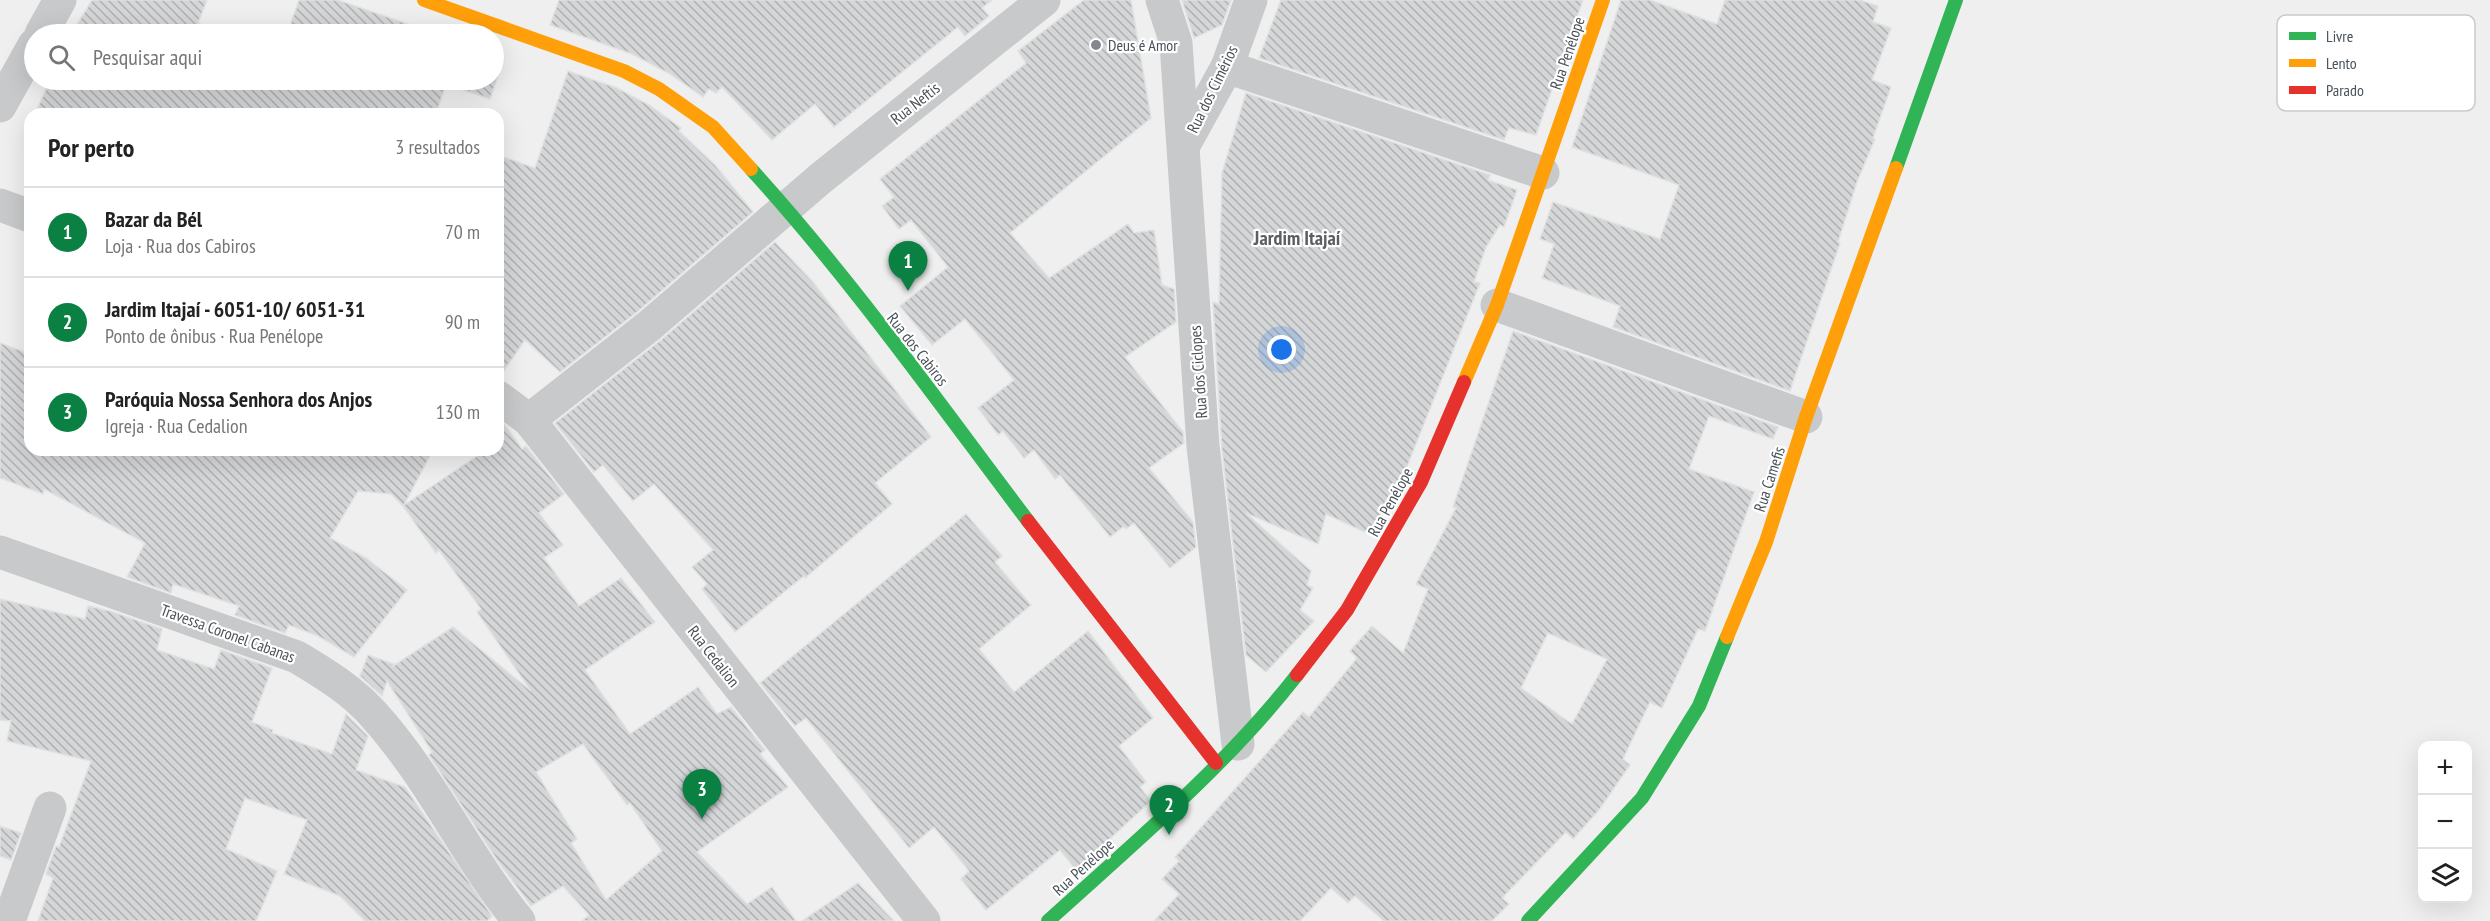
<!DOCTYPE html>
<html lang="pt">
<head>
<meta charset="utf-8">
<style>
	body { margin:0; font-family:"PT Sans Narrow",sans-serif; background:#f2f2f2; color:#222 }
	.controls { position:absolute; right:18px; bottom:18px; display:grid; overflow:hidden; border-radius:12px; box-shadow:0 6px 24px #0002 }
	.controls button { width:54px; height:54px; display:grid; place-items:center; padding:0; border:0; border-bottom:2px solid #e0e0e0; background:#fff; color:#222; font:30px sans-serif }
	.you { position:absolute; left:1282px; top:350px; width:21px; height:21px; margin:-15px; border:4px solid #fff; border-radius:50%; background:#1a73e8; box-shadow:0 0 0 9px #1a73e833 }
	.badge { display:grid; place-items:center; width:39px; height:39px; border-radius:50%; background:#0b8043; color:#fff; font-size:20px; font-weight:700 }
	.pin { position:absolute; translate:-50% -50px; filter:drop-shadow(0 2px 3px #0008) }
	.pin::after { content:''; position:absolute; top:32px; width:21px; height:18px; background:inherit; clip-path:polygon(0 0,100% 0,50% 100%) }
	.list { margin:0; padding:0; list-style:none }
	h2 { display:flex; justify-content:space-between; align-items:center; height:78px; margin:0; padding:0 24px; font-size:26px }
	h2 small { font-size:20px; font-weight:400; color:#767676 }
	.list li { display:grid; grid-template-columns:39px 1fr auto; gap:18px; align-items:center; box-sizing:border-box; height:90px; padding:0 24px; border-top:2px solid #e0e0e0 }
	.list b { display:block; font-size:22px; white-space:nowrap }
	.list p { margin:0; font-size:20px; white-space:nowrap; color:#767676 }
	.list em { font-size:20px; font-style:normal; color:#767676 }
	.icon { flex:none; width:33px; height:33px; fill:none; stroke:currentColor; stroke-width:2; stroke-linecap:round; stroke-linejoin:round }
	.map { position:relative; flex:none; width:2490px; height:921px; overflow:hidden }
	.search { position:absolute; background:#fff; box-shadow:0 6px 24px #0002; left:24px; top:24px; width:480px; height:66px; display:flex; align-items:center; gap:15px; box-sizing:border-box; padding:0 21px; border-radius:33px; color:#767676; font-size:22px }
	.panel { position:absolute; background:#fff; box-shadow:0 6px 24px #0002; left:24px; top:108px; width:480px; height:348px; border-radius:18px }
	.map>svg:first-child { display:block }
</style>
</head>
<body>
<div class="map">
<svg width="2490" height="921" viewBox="0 0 2490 921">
	<defs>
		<pattern id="building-back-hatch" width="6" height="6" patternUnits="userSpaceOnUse" patternTransform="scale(1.5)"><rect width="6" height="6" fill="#d5d6d8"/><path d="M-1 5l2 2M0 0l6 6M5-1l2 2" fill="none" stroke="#afb0b2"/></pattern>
	</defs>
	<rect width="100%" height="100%" fill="#efefef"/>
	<g fill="url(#building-back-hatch)" stroke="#e0e1e1" stroke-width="1.5" fill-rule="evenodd">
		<polygon points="92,0 207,0 198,23 214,29 212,34 71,34"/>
		<polygon points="299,0 338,0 437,34 287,34"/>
		<polygon points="559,0 992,0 982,8 989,16 965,36 958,27 834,127 815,104 772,140 722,87 716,93 709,89 703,97 670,74 632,54 550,25"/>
		<polygon points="1084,0 1131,0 1151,118 1010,233 1049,278 1128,224 1134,233 1154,230 1162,285 1174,289 1176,322 1125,357 1183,432 1184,443 1149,468 1193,522 1196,547 1170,568 1134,523 1126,529 1124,526 1110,537 1060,475 1055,479 1034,450 1024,458 1003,431 998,435 978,408 1014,380 965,319 932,345 900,306 948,267 911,220 899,229 882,206 894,197 880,179 1026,63 1018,51"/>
		<polygon points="1182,0 1231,0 1222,25 1194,38"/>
		<polygon points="1281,0 1583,0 1536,135 1509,128 1504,140 1259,58"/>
		<polygon points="1621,0 1650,0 1717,24 1725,0 1860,0 1878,6 1873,22 1891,28 1872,80 1891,87 1873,138 1875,139 1857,182 1838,242 1840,243 1790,391 1613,327 1620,306 1542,278 1554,244 1540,239 1553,202 1660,239 1679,185 1572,147"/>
		<polygon points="494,54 504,58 490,99 446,84 436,114 35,114 50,80 494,80"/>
		<polygon points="568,71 617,88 649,105 681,128 679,131 716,166 753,212 637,312 560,372 525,340 498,379 498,155 535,168"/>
		<polygon points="1246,93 1490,175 1488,180 1517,190 1504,227 1500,225 1486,247 1474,282 1480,283 1404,474 1369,534 1326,514 1318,544 1246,513 1311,571 1307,585 1313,588 1300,610 1314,621 1266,672 1246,655 1222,450 1213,302 1219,304 1222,173"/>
		<polygon points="775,242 813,282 931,437 875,483 892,504 805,578 804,576 735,632 702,589 707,584 692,567 713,550 654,484 633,501 603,465 594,472 555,423 661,340"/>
		<path d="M 1513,331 L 1778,427 L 1773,439 L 1709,416 L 1689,469 L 1754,492 L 1705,631 L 1698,629 L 1662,708 L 1650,702 L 1623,759 L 1630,765 L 1599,810 L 1573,839 L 1566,832 L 1502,898 L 1509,904 L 1492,921 L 1384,921 L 1355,896 L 1348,903 L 1331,888 L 1300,921 L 1154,921 L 1179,894 L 1162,879 L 1179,861 L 1175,857 L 1303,712 L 1309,717 L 1357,658 L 1350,651 L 1372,626 L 1403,653 L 1428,589 L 1416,584 L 1456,508 L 1453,507 ZM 1548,633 L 1607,659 L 1572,724 L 1521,688 Z"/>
		<path d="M 0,343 L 30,354 L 30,450 L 433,450 L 404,505 L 486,450 L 498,450 L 498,420 L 505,425 L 522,449 L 526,446 L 564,494 L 539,513 L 563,545 L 544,558 L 579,606 L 621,578 L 655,622 L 585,670 L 630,734 L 698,687 L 717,714 L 731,707 L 765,750 L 760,754 L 788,787 L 697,852 L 747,904 L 772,887 L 796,921 L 582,921 L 589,915 L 563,886 L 531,906 L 497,860 L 429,755 L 432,752 L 387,681 L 382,696 L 360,676 L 368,655 L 394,664 L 393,666 L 453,627 L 531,691 L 477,612 L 481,609 L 439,550 L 436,553 L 403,506 L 391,494 L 358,491 L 330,538 L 366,558 L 407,590 L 354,657 L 318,636 L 289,625 L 285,633 L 235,615 L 239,606 L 173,584 L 171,593 L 127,577 L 145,543 L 44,489 L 43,494 L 0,478 ZM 583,744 L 627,805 L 630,803 L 662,851 L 606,900 L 571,843 L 577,839 L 536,772 Z"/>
		<polygon points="966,514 1002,556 995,562 1031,605 979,649 1014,692 1088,631 1153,718 1119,746 1146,782 1140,787 1151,801 1076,870 1060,850 986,910 961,879 969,871 934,827 909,848 806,718 795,726 760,683"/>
		<polygon points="0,599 85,619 88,606 110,611 162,629 157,650 214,669 221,650 272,668 252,722 273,730 272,733 332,754 346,714 368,736 356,770 405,787 492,916 487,921 365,921 340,896 284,874 307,820 245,798 226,849 277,871 256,921 38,921 53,878 46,874 56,846 59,847 91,761 7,741 11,721 0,720"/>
		<polygon points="0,826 21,833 11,860 0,856"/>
		<polygon points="858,883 894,921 802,921"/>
	</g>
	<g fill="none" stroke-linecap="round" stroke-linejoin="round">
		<g stroke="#c7c9ca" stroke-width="33">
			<polyline points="1162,0 1176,43 1203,446 1238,744"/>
			<polyline points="41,34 60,0"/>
			<polyline points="1227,67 1543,173"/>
			<polyline points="0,106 34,45"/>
			<polyline points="1184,145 1227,67 1251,0"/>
			<polyline points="0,205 30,216"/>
			<polyline points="1497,305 1806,417"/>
			<polyline points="498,397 529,420 924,921"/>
			<polyline points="529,420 649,326 821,178 1044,0"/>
			<path d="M 0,552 L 297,657 C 325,674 352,690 374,715 C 430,777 466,856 519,921"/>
			<polyline points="9,921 50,808"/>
		</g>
		<g stroke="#30b455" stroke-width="14">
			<polyline points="1896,168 1956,0"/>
			<path d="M 751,169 C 851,279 938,402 1028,521"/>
			<path d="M 1048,921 C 1134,843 1225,767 1297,675"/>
			<polyline points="1528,921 1642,798 1699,706 1727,637"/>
		</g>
		<g stroke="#ff9f0a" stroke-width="14">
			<polyline points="424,0 624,71 659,89 713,127 751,169"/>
			<polyline points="1464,382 1497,305 1603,0"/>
			<polyline points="1727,637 1766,542 1806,417 1896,168"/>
		</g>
		<g stroke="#e5322d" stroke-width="14">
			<polyline points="1028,521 1216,763"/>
			<polyline points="1297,675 1347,610 1421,482 1464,382"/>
		</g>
	</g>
	<circle fill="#82888e" stroke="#fff" stroke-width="2" cx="1096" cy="45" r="6"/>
	<g text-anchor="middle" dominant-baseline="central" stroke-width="4.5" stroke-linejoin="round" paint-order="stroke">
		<g font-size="16" fill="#485159" stroke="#fff" text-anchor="start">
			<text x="1108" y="45">Deus é Amor</text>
		</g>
		<g font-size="16" fill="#485159" stroke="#fff">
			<text transform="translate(1567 53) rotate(-71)">Rua Penélope</text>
			<text transform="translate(1212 89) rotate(-64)">Rua dos Cimérios</text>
			<text transform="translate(915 103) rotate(-38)">Rua Neftis</text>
			<text transform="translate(918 349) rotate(52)">Rua dos Cabiros</text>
			<text transform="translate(1198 372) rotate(-94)">Rua dos Ciclopes</text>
			<text transform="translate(1769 479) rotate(-72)">Rua Camefis</text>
			<text transform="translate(1390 502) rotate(-61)">Rua Penélope</text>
			<text transform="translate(228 633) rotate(20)">Travessa Coronel Cabanas</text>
			<text transform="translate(714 656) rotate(52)">Rua Cedalion</text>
			<text transform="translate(1083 867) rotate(-42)">Rua Penélope</text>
		</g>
		<g font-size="20" font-weight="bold" fill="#5b5e62" stroke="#fff">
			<text x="1297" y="238">Jardim Itajaí</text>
		</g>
	</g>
	<rect x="2277" y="15" width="198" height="96" rx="9" fill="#fff" stroke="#c8cbcd" stroke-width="1.5"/>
	<rect x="2289" y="32" width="27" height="8" fill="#30b455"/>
	<rect x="2289" y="59" width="27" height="8" fill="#ff9f0a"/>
	<rect x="2289" y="86" width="27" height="8" fill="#e5322d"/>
	<g font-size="16" fill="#485159">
		<text x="2326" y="42">Livre</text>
		<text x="2326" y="69">Lento</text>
		<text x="2326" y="96">Parado</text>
	</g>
</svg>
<div class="controls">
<button>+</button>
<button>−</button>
<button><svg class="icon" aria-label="layers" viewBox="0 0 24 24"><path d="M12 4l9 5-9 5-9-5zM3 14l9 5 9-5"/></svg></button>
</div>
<div class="you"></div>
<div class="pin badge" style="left:908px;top:291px">1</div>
<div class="pin badge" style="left:1169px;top:835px">2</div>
<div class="pin badge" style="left:702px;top:819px">3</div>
<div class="search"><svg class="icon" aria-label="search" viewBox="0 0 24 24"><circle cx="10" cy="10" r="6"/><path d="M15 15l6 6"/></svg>Pesquisar aqui</div>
<section class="panel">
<h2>Por perto<small>3 resultados</small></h2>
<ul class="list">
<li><span class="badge">1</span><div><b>Bazar da Bél</b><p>Loja · Rua dos Cabiros</p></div><em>70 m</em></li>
<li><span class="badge">2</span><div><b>Jardim Itajaí - 6051-10/ 6051-31</b><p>Ponto de ônibus · Rua Penélope</p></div><em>90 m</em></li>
<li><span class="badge">3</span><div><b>Paróquia Nossa Senhora dos Anjos</b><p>Igreja · Rua Cedalion</p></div><em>130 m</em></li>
</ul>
</section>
</div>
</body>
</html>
